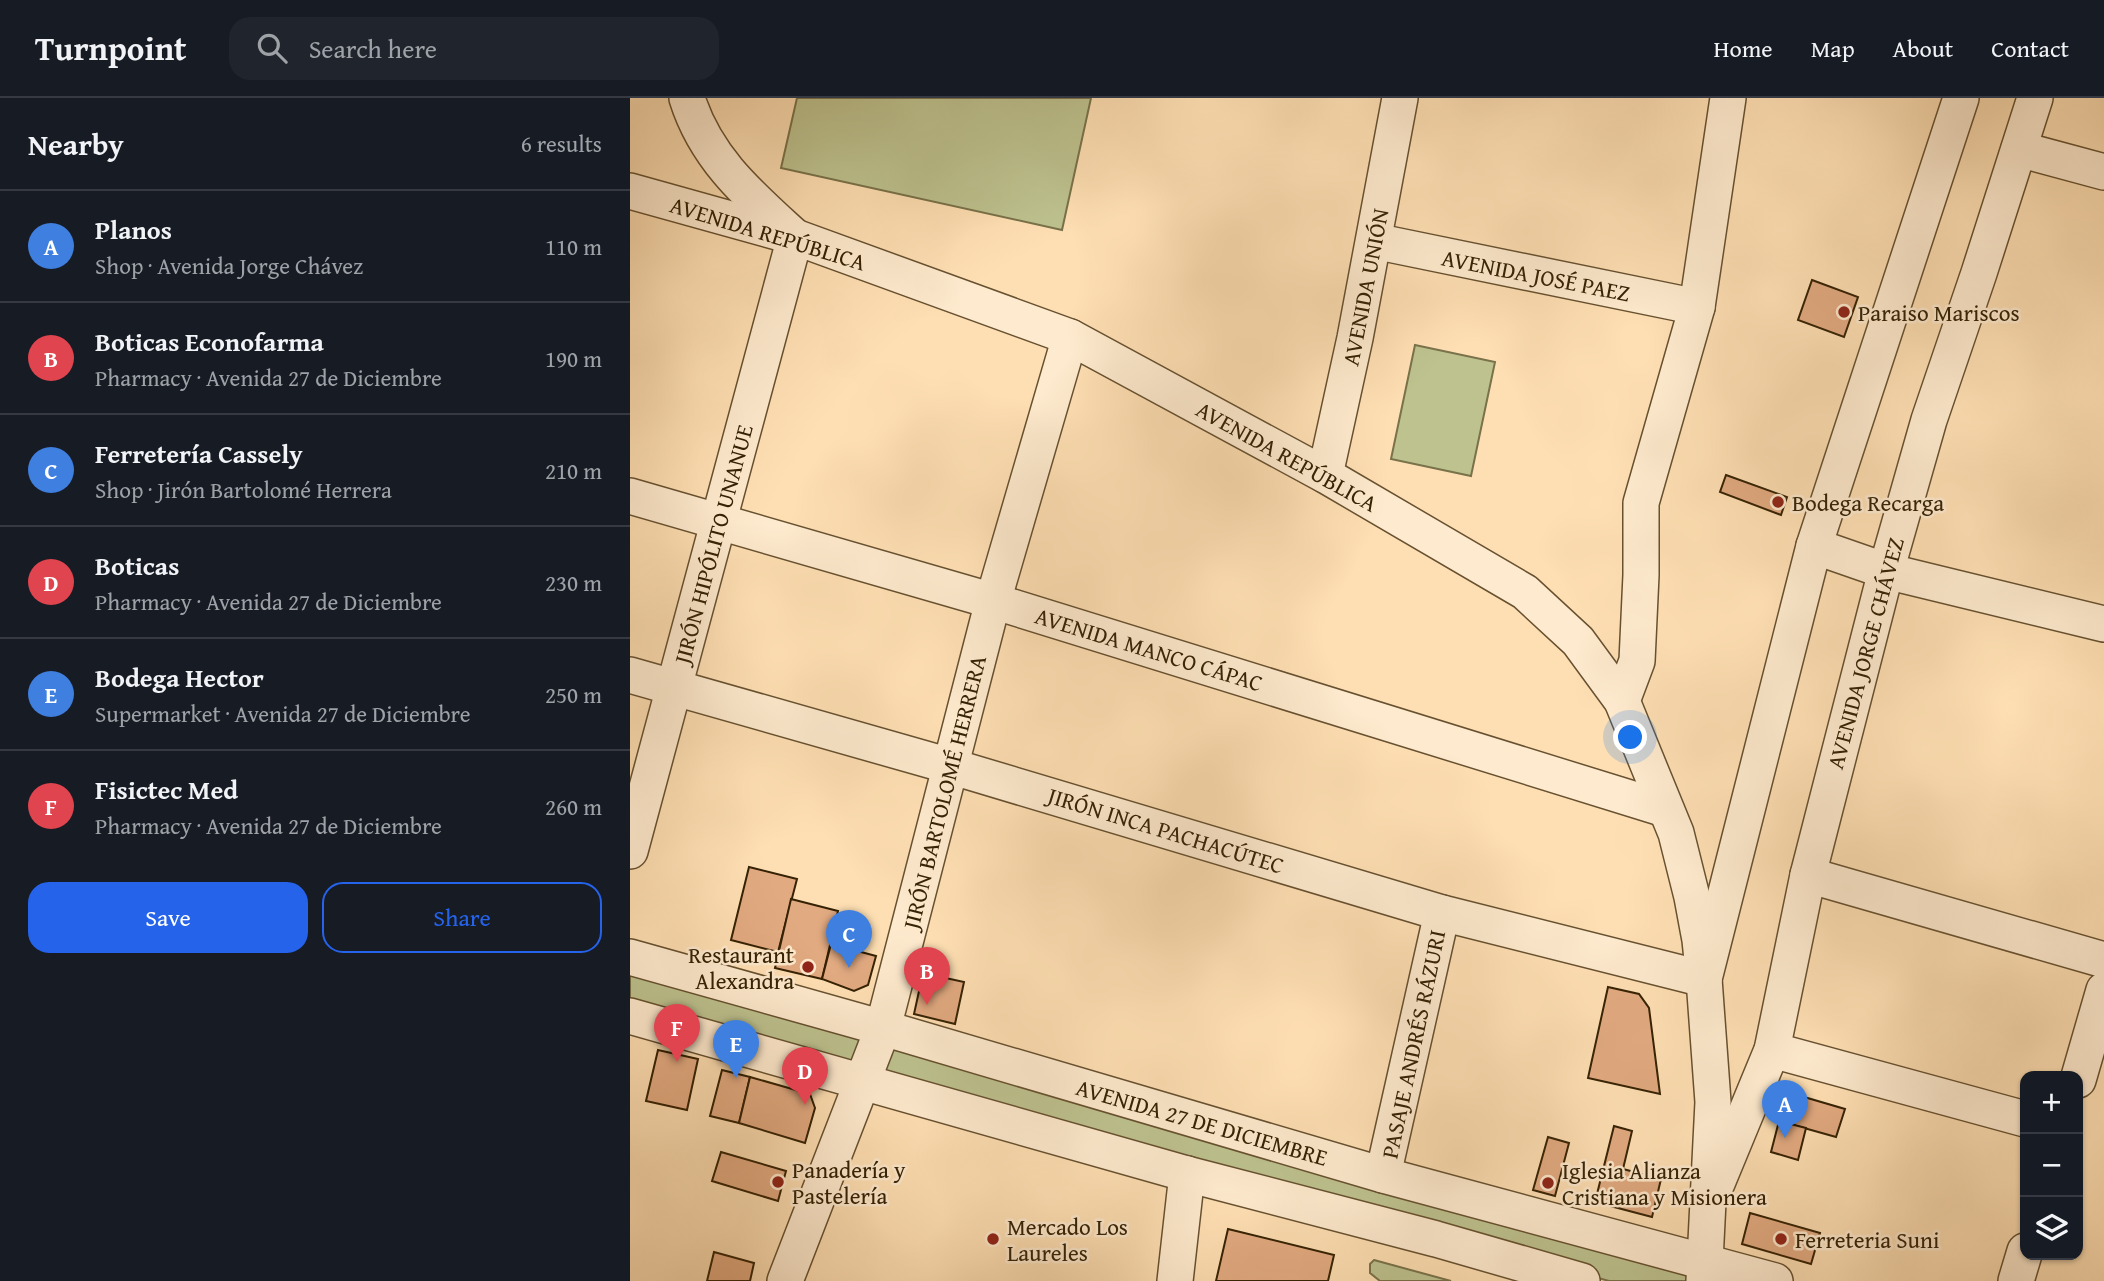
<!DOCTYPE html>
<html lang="en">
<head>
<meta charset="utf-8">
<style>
	body { margin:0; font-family:"Gentium Book Plus",serif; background:#20242c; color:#f1f3f6 }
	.controls { position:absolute; right:21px; bottom:21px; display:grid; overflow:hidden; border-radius:14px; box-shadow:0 2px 5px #0004 }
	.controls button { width:63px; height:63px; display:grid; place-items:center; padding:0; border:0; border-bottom:2px solid #363941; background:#171b24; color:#f1f3f6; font:35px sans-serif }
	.you { position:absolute; left:1001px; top:640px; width:24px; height:24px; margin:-18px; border:5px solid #fff; border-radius:50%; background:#1a73e8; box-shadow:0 0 0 10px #1a73e833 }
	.badge { display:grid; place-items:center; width:46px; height:46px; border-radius:50%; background:#2563eb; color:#fff; font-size:23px; font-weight:700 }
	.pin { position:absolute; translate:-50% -58px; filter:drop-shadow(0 2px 4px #0008) }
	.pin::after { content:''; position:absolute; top:37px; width:24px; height:21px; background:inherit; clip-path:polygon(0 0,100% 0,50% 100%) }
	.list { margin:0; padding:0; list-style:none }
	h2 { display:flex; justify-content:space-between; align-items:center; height:91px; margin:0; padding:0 28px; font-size:30px }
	h2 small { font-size:23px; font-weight:400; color:#9ea1a6 }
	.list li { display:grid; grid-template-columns:46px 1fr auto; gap:21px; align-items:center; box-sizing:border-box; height:112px; padding:0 28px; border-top:2px solid #363941 }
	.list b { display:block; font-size:26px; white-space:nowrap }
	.list p { margin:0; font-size:23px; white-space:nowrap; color:#9ea1a6 }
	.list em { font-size:23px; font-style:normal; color:#9ea1a6 }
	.actions { display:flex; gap:14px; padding:21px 28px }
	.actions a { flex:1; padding:16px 0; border:2px solid #2563eb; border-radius:21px; text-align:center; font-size:24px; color:#2563eb }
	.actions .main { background:#2563eb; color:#fff }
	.icon { flex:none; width:38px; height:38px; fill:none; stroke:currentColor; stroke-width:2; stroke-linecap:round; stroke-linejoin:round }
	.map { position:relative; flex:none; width:1474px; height:1183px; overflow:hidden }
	header { display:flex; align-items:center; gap:42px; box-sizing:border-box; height:98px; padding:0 35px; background:#171b24; border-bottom:2px solid #363941 }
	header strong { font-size:33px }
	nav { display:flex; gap:38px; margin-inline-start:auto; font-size:24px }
	.search { width:490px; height:63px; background:#20242c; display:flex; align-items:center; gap:18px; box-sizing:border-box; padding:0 24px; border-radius:21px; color:#9ea1a6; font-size:26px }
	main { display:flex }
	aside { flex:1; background:#171b24 }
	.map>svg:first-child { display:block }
</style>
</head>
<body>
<header>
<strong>Turnpoint</strong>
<div class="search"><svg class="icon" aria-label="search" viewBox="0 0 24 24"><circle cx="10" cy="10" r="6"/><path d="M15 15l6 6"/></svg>Search here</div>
<nav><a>Home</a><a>Map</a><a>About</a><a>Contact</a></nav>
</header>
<main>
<aside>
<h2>Nearby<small>6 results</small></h2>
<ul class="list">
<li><span class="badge" style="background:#3f7fe0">A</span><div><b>Planos</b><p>Shop · Avenida Jorge Chávez</p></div><em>110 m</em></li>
<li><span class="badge" style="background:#e0444e">B</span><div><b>Boticas Econofarma</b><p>Pharmacy · Avenida 27 de Diciembre</p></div><em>190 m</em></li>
<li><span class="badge" style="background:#3f7fe0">C</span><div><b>Ferretería Cassely</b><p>Shop · Jirón Bartolomé Herrera</p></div><em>210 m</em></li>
<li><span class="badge" style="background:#e0444e">D</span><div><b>Boticas</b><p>Pharmacy · Avenida 27 de Diciembre</p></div><em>230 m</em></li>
<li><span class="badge" style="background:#3f7fe0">E</span><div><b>Bodega Hector</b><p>Supermarket · Avenida 27 de Diciembre</p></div><em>250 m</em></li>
<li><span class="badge" style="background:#e0444e">F</span><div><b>Fisictec Med</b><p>Pharmacy · Avenida 27 de Diciembre</p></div><em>260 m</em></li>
</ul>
<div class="actions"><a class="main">Save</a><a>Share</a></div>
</aside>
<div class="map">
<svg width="1474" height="1183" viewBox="0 0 1474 1183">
	<rect width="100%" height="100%" fill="#fedfb3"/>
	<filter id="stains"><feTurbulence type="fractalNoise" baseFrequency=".00286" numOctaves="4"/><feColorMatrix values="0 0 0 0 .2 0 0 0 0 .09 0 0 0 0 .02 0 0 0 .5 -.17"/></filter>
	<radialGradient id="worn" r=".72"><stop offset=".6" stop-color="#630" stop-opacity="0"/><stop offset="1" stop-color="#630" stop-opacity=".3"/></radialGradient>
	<g fill="#bdc28f" stroke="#79724a" stroke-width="2">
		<polygon points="167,0 461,0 432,132 151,70"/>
		<polygon points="785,247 865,264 841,378 761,361"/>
		<polygon points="0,866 241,936 226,972 0,910"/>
		<polygon points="259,942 1066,1171 1065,1183 979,1183 246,979"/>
		<polygon points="744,1162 821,1183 750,1183 740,1175 740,1166"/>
	</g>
	<g fill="#e2aa81" stroke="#352204" stroke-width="2">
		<polygon points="1182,182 1228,199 1214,239 1168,222"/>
		<polygon points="1096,377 1157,399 1151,417 1090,394"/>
		<polygon points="119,769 167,781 148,854 101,842"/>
		<polygon points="161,801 208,813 192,881 145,870"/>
		<polygon points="201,846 246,858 238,887 224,893 192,881"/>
		<polygon points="293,875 334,884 325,926 284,916"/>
		<polygon points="978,889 1009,896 1019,910 1030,996 958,980"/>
		<polygon points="28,952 68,961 57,1012 16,1003"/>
		<polygon points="92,972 120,979 109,1025 80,1018"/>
		<polygon points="120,979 180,996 185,1010 175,1045 109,1025"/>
		<polygon points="1157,994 1215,1011 1206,1039 1149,1023"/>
		<polygon points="1149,1023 1176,1030 1168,1062 1141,1054"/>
		<polygon points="984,1028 1002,1033 993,1071 1031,1081 1022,1119 965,1104"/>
		<polygon points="918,1039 939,1045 925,1098 903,1092"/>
		<polygon points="91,1054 156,1073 148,1103 82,1083"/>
		<polygon points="1120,1115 1190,1135 1181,1166 1112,1146"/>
		<polygon points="598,1131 704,1157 698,1183 586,1183"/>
		<polygon points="84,1154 124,1165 120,1183 77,1183"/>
	</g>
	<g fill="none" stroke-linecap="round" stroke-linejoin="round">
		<defs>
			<g id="minor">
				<polyline points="1389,51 1474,74"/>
				<polyline points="0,93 165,139 440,239 695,377 895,494 948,543 992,603 1046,735 1062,799 1070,842 1074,881"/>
				<polyline points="744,143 1067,209"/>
				<polyline points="695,377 725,240 770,0"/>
				<polyline points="0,398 363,503 1035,711"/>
				<polyline points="1184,448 1256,473 1474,526"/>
				<polyline points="0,577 320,668 812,815 1074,881"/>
				<polyline points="992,603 1007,563 1011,477 1011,405 1067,209 1098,0"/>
				<path d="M 0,753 L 165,139 C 120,98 76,61 57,0"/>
				<polyline points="1178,777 1474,862"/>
				<polyline points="0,859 253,930 753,1077 1145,1183"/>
				<polyline points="0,918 557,1076 806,1141 952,1183"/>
				<polyline points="1142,952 1395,1021"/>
				<polyline points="1448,982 1474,892"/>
				<polyline points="753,1077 812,815"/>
				<polyline points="1087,1085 1142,952 1178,777 1256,473 1299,322 1349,175 1405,0"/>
				<polyline points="155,1183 253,930 363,503 440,239"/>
				<polyline points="545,1183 557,1076"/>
				<polyline points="1074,1183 1083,1004 1074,881 1184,448 1331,0"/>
				<polyline points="1386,1183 1395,1153"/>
			</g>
		</defs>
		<use href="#minor" stroke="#675130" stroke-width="38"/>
		<use href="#minor" stroke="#feeace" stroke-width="35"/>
	</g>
	<g fill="#8f2418" stroke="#feeace" stroke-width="2.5">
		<circle cx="1214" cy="214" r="7"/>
		<circle cx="1148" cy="404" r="7"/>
		<circle cx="178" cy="869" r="7"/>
		<circle cx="148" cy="1084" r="7"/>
		<circle cx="918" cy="1085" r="7"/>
		<circle cx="363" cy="1141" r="7"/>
		<circle cx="1151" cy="1141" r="7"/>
	</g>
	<g text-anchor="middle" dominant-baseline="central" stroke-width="5" stroke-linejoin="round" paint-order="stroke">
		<g font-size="23" fill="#352204" stroke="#feeace">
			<text transform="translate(138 135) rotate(17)">AVENIDA REPÚBLICA</text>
			<text transform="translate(906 177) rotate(11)">AVENIDA JOSÉ PAEZ</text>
			<text transform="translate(735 189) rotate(-79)">AVENIDA UNIÓN</text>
			<text transform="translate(657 358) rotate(29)">AVENIDA REPÚBLICA</text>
			<text transform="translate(83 446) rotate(-75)">JIRÓN HIPÓLITO UNANUE</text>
			<text transform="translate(519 551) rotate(17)">AVENIDA MANCO CÁPAC</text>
			<text transform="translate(1235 555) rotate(-75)">AVENIDA JORGE CHÁVEZ</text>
			<text transform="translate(314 694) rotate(-76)">JIRÓN BARTOLOMÉ HERRERA</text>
			<text transform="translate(536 732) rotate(17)">JIRÓN INCA PACHACÚTEC</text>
			<text transform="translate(783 946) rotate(-78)">PASAJE ANDRÉS RÁZURI</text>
			<text transform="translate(572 1024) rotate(16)">AVENIDA 27 DE DICIEMBRE</text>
		</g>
		<g font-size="23" fill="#352204" stroke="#feeace" text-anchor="start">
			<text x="1228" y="214">Paraiso Mariscos</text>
			<text x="1162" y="404">Bodega Recarga</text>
			<text x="164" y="856" text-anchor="end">Restaurant<tspan x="164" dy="26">Alexandra</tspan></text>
			<text x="162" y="1071">Panadería y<tspan x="162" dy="26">Pastelería</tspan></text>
			<text x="932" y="1072">Iglesia Alianza<tspan x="932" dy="26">Cristiana y Misionera</tspan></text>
			<text x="377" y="1128">Mercado Los<tspan x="377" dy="26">Laureles</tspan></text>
			<text x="1165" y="1141">Ferreteria Suni</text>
		</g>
	</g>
	<rect width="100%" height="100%" filter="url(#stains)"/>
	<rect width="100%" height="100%" fill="url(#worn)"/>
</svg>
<div class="controls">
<button>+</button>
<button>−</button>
<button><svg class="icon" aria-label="layers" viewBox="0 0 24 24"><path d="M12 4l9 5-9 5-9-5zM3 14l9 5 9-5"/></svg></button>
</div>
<div class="you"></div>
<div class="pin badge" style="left:1155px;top:1040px;background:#3f7fe0">A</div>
<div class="pin badge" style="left:297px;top:907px;background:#e0444e">B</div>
<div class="pin badge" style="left:219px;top:870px;background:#3f7fe0">C</div>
<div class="pin badge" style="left:175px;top:1007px;background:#e0444e">D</div>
<div class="pin badge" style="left:106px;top:980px;background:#3f7fe0">E</div>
<div class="pin badge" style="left:47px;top:964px;background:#e0444e">F</div>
</div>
</main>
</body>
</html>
